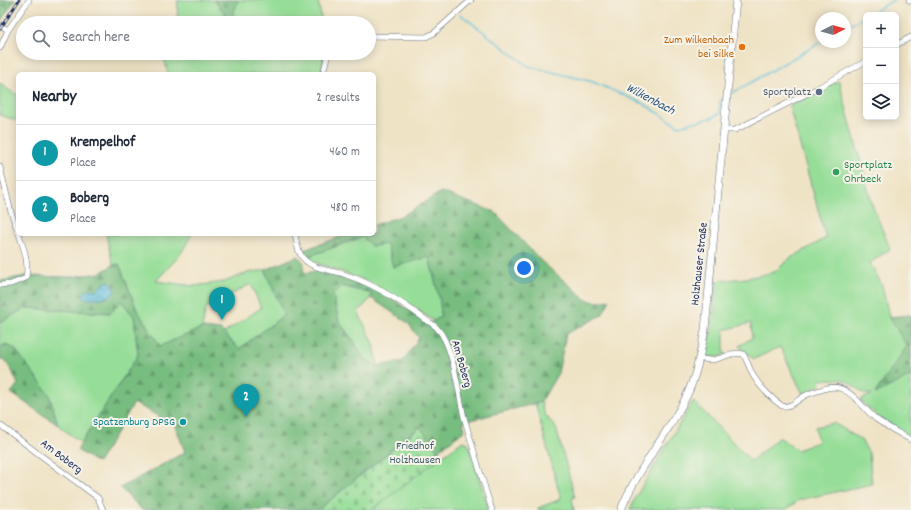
<!DOCTYPE html>
<html lang="en">
<head>
<meta charset="utf-8">
<style>
	body { margin:0; font-family:Dekko,sans-serif; background:#f6f6f7; color:#1f2937 }
	.controls { position:absolute; right:12px; top:12px; display:grid; overflow:hidden; border-radius:6px; box-shadow:0 2px 10px #0003 }
	.controls button { width:36px; height:36px; display:grid; place-items:center; padding:0; border:0; border-bottom:1px solid #e0e1e3; background:#fff; color:#1f2937; font:20px sans-serif }
	.compass { position:absolute; left:815px; top:12px; width:36px; height:36px; border-radius:50%; background:#fff; box-shadow:0 2px 10px #0003; rotate:84deg }
	.you { position:absolute; left:524px; top:268px; width:14px; height:14px; margin:-10px; border:3px solid #fff; border-radius:50%; background:#1a73e8; box-shadow:0 0 0 6px #1a73e833 }
	.badge { display:grid; place-items:center; width:26px; height:26px; border-radius:50%; background:#b5179e; color:#fff; font-size:13px; font-weight:700 }
	.pin { position:absolute; translate:-50% -33px; filter:drop-shadow(0 1px 2px #0008) }
	.pin::after { content:''; position:absolute; top:21px; width:14px; height:12px; background:inherit; clip-path:polygon(0 0,100% 0,50% 100%) }
	.list { margin:0; padding:0; list-style:none }
	h2 { display:flex; justify-content:space-between; align-items:center; height:52px; margin:0; padding:0 16px; font-size:17px }
	h2 small { font-size:13px; font-weight:400; color:#747a83 }
	.list li { display:grid; grid-template-columns:26px 1fr auto; gap:12px; align-items:center; box-sizing:border-box; height:56px; padding:0 16px; border-top:1px solid #e0e1e3 }
	.list b { display:block; font-size:15px; white-space:nowrap }
	.list p { margin:0; font-size:13px; white-space:nowrap; color:#747a83 }
	.list em { font-size:13px; font-style:normal; color:#747a83 }
	.icon { flex:none; width:22px; height:22px; fill:none; stroke:currentColor; stroke-width:2; stroke-linecap:round; stroke-linejoin:round }
	.map { position:relative; flex:none; width:911px; height:510px; overflow:hidden }
	.search { position:absolute; background:#fff; box-shadow:0 2px 10px #0003; left:16px; top:16px; width:360px; height:44px; display:flex; align-items:center; gap:10px; box-sizing:border-box; padding:0 14px; border-radius:22px; color:#747a83; font-size:15px }
	.panel { position:absolute; background:#fff; box-shadow:0 2px 10px #0003; left:16px; top:72px; width:360px; height:164px; border-radius:6px }
	.map>svg:first-child { display:block }
</style>
</head>
<body>
<div class="map">
<svg width="911" height="510" viewBox="0 0 911 510">
	<defs>
		<pattern id="forest-firs" width="22" height="20" patternUnits="userSpaceOnUse"><rect width="22" height="20" fill="#78bd80"/><path d="M5 1l3.5 6h-7zM16 11l3.5 6h-7z" fill="#629a6c"/></pattern>
		<pattern id="cemetery-stones" width="16" height="16" patternUnits="userSpaceOnUse"><rect width="16" height="16" fill="#96de98"/><path d="M2 7V4a2 2 0 0 1 4 0v3zM10 15v-3a2 2 0 0 1 4 0v3z" fill="#81bf85"/></pattern>
		<pattern id="water-waves" width="16" height="10" patternUnits="userSpaceOnUse"><rect width="16" height="10" fill="#5dbfdb"/><path d="M0 5q4-4 8 0t8 0" fill="none" stroke="#4c9cb5"/></pattern>
	</defs>
	<rect width="100%" height="100%" fill="#f7f3e8"/>
	<filter id="ink" filterUnits="userSpaceOnUse"><feTurbulence type="fractalNoise" baseFrequency=".025" numOctaves="2"/><feDisplacementMap in="SourceGraphic" scale="8" xChannelSelector="R" yChannelSelector="G"/><feConvolveMatrix kernelMatrix="1 2 1 2 8 2 1 2 1" color-interpolation-filters="sRGB"/></filter>
	<filter id="wash" filterUnits="userSpaceOnUse"><feTurbulence type="fractalNoise" baseFrequency=".012" numOctaves="4" result="noise"/><feDisplacementMap in="SourceGraphic" scale="16" xChannelSelector="R" yChannelSelector="G"/><feGaussianBlur stdDeviation="0.9" result="paint"/><feColorMatrix in="noise" values="0 0 0 0 0 0 0 0 0 0 0 0 0 0 0 0 0 1.4 0 .05"/><feComposite in="paint" operator="in"/></filter>
	<g filter="url(#wash)">
		<rect width="100%" height="100%" fill="#efe3c5"/>
		<g fill="#96de98" stroke="#58867b">
			<polygon points="178,0 214,0 231,21 238,0 318,0 322,23 177,23"/>
			<polygon points="163,53 325,53 321,74 168,74"/>
			<path d="M 839,81 L 872,204 L 890,249 L 870,263 L 882,285 L 889,317 L 908,346 L 875,393 L 911,376 L 911,438 L 877,416 L 860,400 L 873,394 L 864,394 C 846,379 844,378 820,380 L 821,385 L 803,394 L 780,347 L 754,359 L 739,346 L 752,338 L 751,323 L 724,330 L 724,352 L 726,354 L 718,357 L 706,357 L 711,331 L 716,281 L 747,278 L 775,272 L 789,259 L 826,238 L 789,106 Z"/>
			<polygon points="0,83 10,91 18,95 18,121 0,115"/>
			<polygon points="106,234 192,234 180,255 156,281 194,286 224,282 247,273 265,270 284,315 239,349 224,333 261,308 251,284 206,308 202,328 160,347 137,310 119,264 113,265"/>
			<polygon points="362,237 371,246 387,244 429,257 440,301 441,317 434,321 416,309 369,282 314,262 307,257"/>
			<polygon points="342,286 372,294 371,298 358,312 374,344 378,366 363,358 353,340 339,322 333,295"/>
			<polygon points="121,301 134,316 138,355 81,443 58,425 49,394 0,348 0,322 26,308 110,313"/>
			<polygon points="693,401 751,461 779,437 797,450 818,442 815,427 834,423 861,440 869,453 872,484 799,500 786,510 630,510 635,498"/>
			<polygon points="541,402 544,413 556,428 575,497 572,498 574,510 539,510 538,508 561,499 535,403"/>
			<polygon points="463,441 468,443 489,510 372,510 410,479"/>
		</g>
		<g fill="url(#forest-firs)" stroke="#4a766f" fill-rule="evenodd">
			<polygon points="0,0 15,0 0,22"/>
			<polygon points="214,0 238,0 231,21"/>
			<path d="M 441,192 L 495,212 L 542,262 L 587,300 L 596,302 L 610,300 L 602,315 L 566,334 L 558,373 L 541,402 L 463,422 L 465,430 L 438,451 L 419,427 L 318,510 L 154,510 L 153,509 L 152,510 L 142,510 L 120,488 L 185,452 L 175,425 L 134,403 L 98,463 L 77,450 L 138,355 L 134,316 L 121,301 L 111,313 L 26,308 L 0,322 L 0,281 L 25,276 L 70,277 L 100,273 L 113,265 L 119,264 L 137,310 L 160,346 L 202,328 L 221,330 L 239,349 L 284,315 L 265,270 L 298,256 L 304,263 L 303,271 L 307,273 L 320,270 L 370,287 L 367,292 L 342,286 L 333,295 L 339,322 L 353,340 L 363,358 L 378,366 L 403,361 L 419,338 L 408,323 L 371,298 L 372,294 L 367,292 L 371,287 L 393,299 L 428,324 L 441,317 L 440,301 L 429,257 L 393,267 L 387,244 L 371,246 L 362,237 L 307,257 L 303,250 L 349,234 L 374,234 L 374,225 L 404,215 ZM 106,282 L 109,297 L 87,299 L 87,290 L 97,290 Z"/>
			<polygon points="911,315 911,376 875,394 907,346 889,317"/>
			<polygon points="5,344 15,349 49,394 58,425 11,393 18,384 12,371 4,359 0,359 0,348"/>
		</g>
		<polygon fill="url(#cemetery-stones)" stroke="#58867b" points="420,427 442,456 372,510 318,510"/>
		<polygon fill="url(#water-waves)" stroke="#3c779c" points="110,281 115,292 109,297 87,299 83,295 87,290 97,290 106,282"/>
		<g fill="none" stroke-linecap="round" stroke-linejoin="round">
			<g stroke="#5dbfdb" stroke-width="1.5">
				<polyline points="455,10 466,0"/>
				<polyline points="460,14 528,66 593,82 644,104 679,126 711,118 720,113 720,101 724,98"/>
				<polyline points="868,15 894,0"/>
				<polyline points="845,28 866,16"/>
				<polyline points="729,95 821,42"/>
			</g>
		</g>
	</g>
	<g filter="url(#ink)">
		<g fill="none" stroke-linecap="round" stroke-linejoin="round">
			<defs>
				<g id="street">
					<polyline points="909,0 911,1"/>
					<polyline points="0,25 8,30"/>
					<polyline points="369,36 426,37 434,33 471,0"/>
					<polyline points="896,45 911,37"/>
					<polyline points="0,48 8,30 29,0"/>
					<polyline points="323,74 328,53"/>
					<polyline points="725,130 735,130 816,89 866,61"/>
					<polyline points="0,167 11,212 18,232"/>
					<path d="M 295,234 C 297,242 297,253 304,259 C 314,270 333,270 346,275 C 374,284 399,300 422,317 C 427,321 433,324 437,328 C 454,346 458,393 464,417 C 473,448 482,479 492,510"/>
					<path d="M 0,285 L 11,284 L 26,278 C 29,262 24,249 19,234"/>
					<path d="M 700,358 C 718,365 728,350 743,354 C 748,361 749,369 754,377 C 761,388 771,398 782,406 C 792,408 798,399 806,395 C 813,392 820,390 827,388 C 848,382 862,408 876,419 C 887,427 899,433 911,440"/>
					<polyline points="0,425 98,498 103,510"/>
				</g>
				<path id="secondary" d="M 621,510 C 636,471 665,438 684,401 C 696,379 700,354 705,330 L 736,0"/>
			</defs>
			<use href="#street" stroke="#656e82" stroke-width="6"/>
			<use href="#secondary" stroke="#656e82" stroke-width="8"/>
			<use href="#street" stroke="#fff" stroke-width="5"/>
			<use href="#secondary" stroke="#fff" stroke-width="7"/>
			<defs>
				<polyline id="rail" points="0,29 19,0"/>
			</defs>
			<use href="#rail" stroke="#1b2f5e" stroke-width="3"/>
			<use href="#rail" stroke="#f7f3e8" stroke-width="1.5" stroke-dasharray="4.5" stroke-linecap="butt"/>
		</g>
	</g>
	<circle fill="#e8710a" stroke="#f7f3e8" stroke-width="1.5" cx="742" cy="47" r="4"/>
	<circle fill="#5c6f8a" stroke="#f7f3e8" stroke-width="1.5" cx="819" cy="92" r="4"/>
	<circle fill="#2e9e5b" stroke="#f7f3e8" stroke-width="1.5" cx="836" cy="172" r="4"/>
	<circle fill="#0f9aa8" stroke="#f7f3e8" stroke-width="1.5" cx="183" cy="422" r="4"/>
	<g text-anchor="middle" dominant-baseline="central" stroke-width="4" stroke-linejoin="round" paint-order="stroke">
		<g font-size="12" fill="#c56008" stroke="#f7f3e8" text-anchor="end">
			<text x="734" y="40">Zum Wilkenbach<tspan x="734" dy="14">bei Silke</tspan></text>
		</g>
		<g font-size="12" fill="#4e5e75" stroke="#f7f3e8" text-anchor="end">
			<text x="811" y="92">Sportplatz</text>
		</g>
		<g font-size="12" fill="#27864d" stroke="#f7f3e8" text-anchor="start">
			<text x="844" y="165">Sportplatz<tspan x="844" dy="14">Ohrbeck</tspan></text>
		</g>
		<g font-size="12" fill="#1b2f5e" stroke="#f7f3e8">
			<text transform="translate(700 264) rotate(-84)">Holzhauser Straße</text>
			<text transform="translate(461 364) rotate(74)">Am Boberg</text>
			<text transform="translate(61 457) rotate(37)">Am Boberg</text>
		</g>
		<g font-size="12" fill="#0d838f" stroke="#f7f3e8" text-anchor="end">
			<text x="175" y="422">Spatzenburg DPSG</text>
		</g>
		<g font-size="12" fill="#3a5b6c" stroke="#f7f3e8">
			<text x="415" y="446">Friedhof<tspan x="415" dy="14">Holzhausen</tspan></text>
		</g>
		<g font-size="13" font-style="italic" fill="#2c537d" stroke="#f7f3e8">
			<text transform="translate(650 100) rotate(28)">Wilkenbach</text>
		</g>
	</g>
</svg>
<div class="controls">
<button>+</button>
<button>−</button>
<button><svg class="icon" aria-label="layers" viewBox="0 0 24 24"><path d="M12 4l9 5-9 5-9-5zM3 14l9 5 9-5"/></svg></button>
</div>
<svg class="compass" viewBox="-18 -18 36 36"><path d="M0-13l5 13h-10z" fill="#e53935"/><path d="M0 13l5-13h-10z" fill="#747a83"/></svg>
<div class="you"></div>
<div class="pin badge" style="left:222px;top:320px;background:#0f9aa8">1</div>
<div class="pin badge" style="left:246px;top:417px;background:#0f9aa8">2</div>
<div class="search"><svg class="icon" aria-label="search" viewBox="0 0 24 24"><circle cx="10" cy="10" r="6"/><path d="M15 15l6 6"/></svg>Search here</div>
<section class="panel">
<h2>Nearby<small>2 results</small></h2>
<ul class="list">
<li><span class="badge" style="background:#0f9aa8">1</span><div><b>Krempelhof</b><p>Place</p></div><em>460 m</em></li>
<li><span class="badge" style="background:#0f9aa8">2</span><div><b>Boberg</b><p>Place</p></div><em>480 m</em></li>
</ul>
</section>
</div>
</body>
</html>
